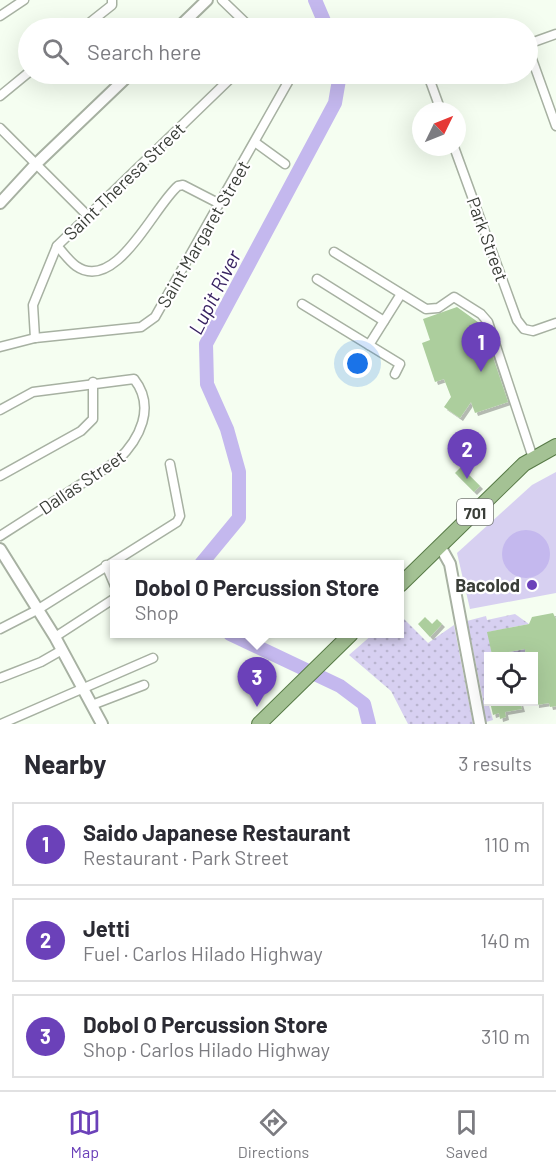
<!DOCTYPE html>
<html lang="en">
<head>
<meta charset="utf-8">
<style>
	body { margin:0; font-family:Barlow,sans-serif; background:#f7f7f7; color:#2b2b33 }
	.controls { position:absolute; right:18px; bottom:18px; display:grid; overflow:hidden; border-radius:0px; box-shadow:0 6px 24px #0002 }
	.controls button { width:54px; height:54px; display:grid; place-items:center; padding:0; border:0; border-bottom:2px solid #e1e1e2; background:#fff; color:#2b2b33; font:30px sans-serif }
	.compass { position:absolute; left:412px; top:102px; width:54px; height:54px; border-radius:50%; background:#fff; box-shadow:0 6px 24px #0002; rotate:47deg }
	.you { position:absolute; left:358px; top:364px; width:21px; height:21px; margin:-15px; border:4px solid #fff; border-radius:50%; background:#1a73e8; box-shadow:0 0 0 9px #1a73e833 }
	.badge { display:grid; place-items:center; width:39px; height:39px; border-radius:50%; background:#6b41b9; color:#fff; font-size:20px; font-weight:700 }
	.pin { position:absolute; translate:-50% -50px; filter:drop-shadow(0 2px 3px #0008) }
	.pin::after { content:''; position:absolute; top:32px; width:21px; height:18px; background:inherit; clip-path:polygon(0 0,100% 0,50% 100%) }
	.popup { position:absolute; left:110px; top:560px; width:294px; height:78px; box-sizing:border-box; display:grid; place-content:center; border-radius:0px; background:#fff; filter:drop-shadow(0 2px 4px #0005); font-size:20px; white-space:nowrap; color:#7c7c81 }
	.popup b { font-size:22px; color:#2b2b33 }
	.popup::after { content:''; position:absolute; left:50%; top:100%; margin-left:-12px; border:12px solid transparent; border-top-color:#fff }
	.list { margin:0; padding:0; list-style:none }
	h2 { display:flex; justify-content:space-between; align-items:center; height:78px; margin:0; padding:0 24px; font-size:26px }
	h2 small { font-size:20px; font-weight:400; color:#7c7c81 }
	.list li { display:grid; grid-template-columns:39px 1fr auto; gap:18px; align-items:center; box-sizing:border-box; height:84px; margin:0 12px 12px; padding:0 12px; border:2px solid #e1e1e2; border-radius:0px }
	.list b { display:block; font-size:22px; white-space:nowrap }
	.list p { margin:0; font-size:20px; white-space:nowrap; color:#7c7c81 }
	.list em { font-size:20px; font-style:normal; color:#7c7c81 }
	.icon { flex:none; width:33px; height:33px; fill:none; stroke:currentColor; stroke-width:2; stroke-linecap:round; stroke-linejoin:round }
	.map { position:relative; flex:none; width:556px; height:724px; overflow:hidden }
	.search { position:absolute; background:#fff; box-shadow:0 6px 24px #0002; left:18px; right:18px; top:18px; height:66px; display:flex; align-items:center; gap:15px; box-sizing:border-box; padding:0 21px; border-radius:33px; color:#7c7c81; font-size:22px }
	.sheet { height:366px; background:#fff }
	nav { display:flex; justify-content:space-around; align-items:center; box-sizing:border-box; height:84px; border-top:2px solid #e1e1e2; background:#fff; font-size:16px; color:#7c7c81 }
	nav a { display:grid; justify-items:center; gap:3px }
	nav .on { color:#6b41b9 }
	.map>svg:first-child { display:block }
</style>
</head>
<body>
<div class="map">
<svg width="556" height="724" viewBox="0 0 556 724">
	<defs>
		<pattern id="grass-dots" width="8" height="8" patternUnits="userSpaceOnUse" patternTransform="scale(1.5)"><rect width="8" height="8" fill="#d7d0f1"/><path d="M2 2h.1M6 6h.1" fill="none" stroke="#b9b4cf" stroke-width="1.8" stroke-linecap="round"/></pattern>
		<filter id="shadow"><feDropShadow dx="3" dy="3" stdDeviation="0" flood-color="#0004"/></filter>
	</defs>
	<rect width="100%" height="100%" fill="#f5fef1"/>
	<g fill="url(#grass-dots)">
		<polygon points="515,614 529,624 488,632 492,655 525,649 526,656 488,656 488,702 493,720 486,722 479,701 483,700 471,640 467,641 463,622 486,616 487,620"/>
		<polygon points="400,615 428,643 454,625 473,724 408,724 391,691 349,655 373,634 400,634"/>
	</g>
	<polygon fill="#d7d0f1" points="556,472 556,593 470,609 457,553 532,485"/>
	<circle fill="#c4b8ee" cx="526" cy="554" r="24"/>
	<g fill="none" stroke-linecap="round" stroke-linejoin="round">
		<g stroke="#c4b8ee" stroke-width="14">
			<polyline points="315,0 327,28"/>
			<polyline points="201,564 239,518 239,472 227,429 207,384 206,344 335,103 340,74"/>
			<polyline points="230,634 340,686 364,704 369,724"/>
		</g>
	</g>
	<g fill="#acce9d" filter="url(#shadow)">
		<polygon points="457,307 482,325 508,402 475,413 471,402 460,418 444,407 451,397 444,379 435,382 422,343 430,340 423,319"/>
		<polygon points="461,467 480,486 474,492 455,473"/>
		<polygon points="553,613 556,619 556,706 550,707 549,703 536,705 534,657 526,657 525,649 492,655 487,632 529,624 532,617"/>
		<polygon points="425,617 432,624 437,619 442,624 430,637 418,624"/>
		<polygon points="490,702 520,702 522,709 505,712 506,717 500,719 499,713 493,715"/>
	</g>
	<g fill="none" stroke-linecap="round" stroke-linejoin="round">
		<defs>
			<g id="minor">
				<polyline points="222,0 251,28"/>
				<polyline points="0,16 24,0"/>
				<polyline points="83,28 112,5 112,0"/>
				<polyline points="528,44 556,34"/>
				<polyline points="528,48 556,126"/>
				<polyline points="0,96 28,73"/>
				<polyline points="441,111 429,78 443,74"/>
				<polyline points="0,128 88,216"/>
				<polyline points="256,143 285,164"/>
				<polyline points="454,147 517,320 524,329 533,331 556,323"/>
				<path d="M 57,246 C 63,252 69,261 76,266 C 116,294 154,206 178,186 L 183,185 L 218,203"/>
				<polyline points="334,252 426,309 438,308 454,297 481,314 488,322 533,458"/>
				<polyline points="317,279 384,321"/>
				<polyline points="302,304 400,364 395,374"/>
				<polyline points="35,338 33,305 57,246 235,74"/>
				<polyline points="369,345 401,294"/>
				<polyline points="0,347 35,338 141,327 155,317 288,82 288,74"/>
				<path d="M 0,410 L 33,392 L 134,379 C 156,407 140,439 117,461 L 0,536"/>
				<polyline points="0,476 81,431 93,419 93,382"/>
				<polyline points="106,565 115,586"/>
				<polyline points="0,629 37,610 177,522 180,516 170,464"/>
				<polyline points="55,637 115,598"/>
				<polyline points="0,678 41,662 62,650"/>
				<polyline points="92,705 144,685"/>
				<polyline points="1,724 153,658"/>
			</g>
			<g id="tertiary">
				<polyline points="178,28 207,0"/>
				<polyline points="0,203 35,165 130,74"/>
				<polyline points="440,546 450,564 480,724"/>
				<polyline points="0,549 55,637 102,724"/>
			</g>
			<g id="primary">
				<polyline points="400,585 524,464 556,446"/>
				<polyline points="259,724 351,634"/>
			</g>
		</defs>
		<use href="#minor" stroke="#a7b1a2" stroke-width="11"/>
		<use href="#tertiary" stroke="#a7b1a2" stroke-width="14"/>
		<use href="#primary" stroke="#577a46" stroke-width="16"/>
		<use href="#minor" stroke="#fff" stroke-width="8"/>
		<use href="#tertiary" stroke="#fff" stroke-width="10"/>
		<use href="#primary" stroke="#a4c294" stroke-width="14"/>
	</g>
	<circle fill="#6b41b9" stroke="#fff" stroke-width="2" cx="532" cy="585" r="6"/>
	<g text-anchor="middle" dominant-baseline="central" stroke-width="4.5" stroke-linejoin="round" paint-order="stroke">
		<rect fill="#fff" stroke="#757874" stroke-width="1.5" x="457" y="499" width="36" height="26" rx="4.5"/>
		<g font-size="16" font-weight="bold" fill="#3a3e38">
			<text x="475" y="512">701</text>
		</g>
		<g font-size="18" fill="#3a3e38" stroke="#fff">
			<text transform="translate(124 181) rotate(-44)">Saint Theresa Street</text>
			<text transform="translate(203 234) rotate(-60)">Saint Margaret Street</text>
			<text transform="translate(488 239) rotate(70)">Park Street</text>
			<text transform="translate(82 482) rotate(-34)">Dallas Street</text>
		</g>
		<g font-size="18" font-weight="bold" fill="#3a3e38" stroke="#fff" text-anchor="end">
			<text x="520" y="585">Bacolod</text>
		</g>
		<g font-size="20" font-style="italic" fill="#382362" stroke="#fff">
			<text transform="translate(214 292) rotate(-63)">Lupit River</text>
		</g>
	</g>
</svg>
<div class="controls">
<button><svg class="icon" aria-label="locate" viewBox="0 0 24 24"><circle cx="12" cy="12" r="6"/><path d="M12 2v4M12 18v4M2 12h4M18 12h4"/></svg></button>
</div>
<svg class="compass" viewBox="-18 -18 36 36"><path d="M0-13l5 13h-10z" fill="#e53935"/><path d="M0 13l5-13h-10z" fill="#7c7c81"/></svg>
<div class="you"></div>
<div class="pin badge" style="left:481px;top:372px">1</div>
<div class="pin badge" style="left:467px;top:479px">2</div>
<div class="pin badge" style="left:257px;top:707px">3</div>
<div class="popup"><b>Dobol O Percussion Store</b>Shop</div>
<div class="search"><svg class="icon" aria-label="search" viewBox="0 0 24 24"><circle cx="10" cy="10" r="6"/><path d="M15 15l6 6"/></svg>Search here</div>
</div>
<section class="sheet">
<h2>Nearby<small>3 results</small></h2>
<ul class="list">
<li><span class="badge">1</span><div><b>Saido Japanese Restaurant</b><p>Restaurant · Park Street</p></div><em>110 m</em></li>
<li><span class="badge">2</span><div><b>Jetti</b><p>Fuel · Carlos Hilado Highway</p></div><em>140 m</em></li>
<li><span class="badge">3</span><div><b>Dobol O Percussion Store</b><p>Shop · Carlos Hilado Highway</p></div><em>310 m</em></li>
</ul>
</section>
<nav>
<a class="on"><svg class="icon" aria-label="map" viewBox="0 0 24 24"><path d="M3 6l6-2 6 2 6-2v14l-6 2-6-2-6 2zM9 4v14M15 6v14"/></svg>Map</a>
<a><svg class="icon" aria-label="directions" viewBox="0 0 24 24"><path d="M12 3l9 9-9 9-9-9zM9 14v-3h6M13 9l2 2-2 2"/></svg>Directions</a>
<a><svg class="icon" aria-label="saved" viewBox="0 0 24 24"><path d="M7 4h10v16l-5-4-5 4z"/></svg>Saved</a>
</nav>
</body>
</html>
